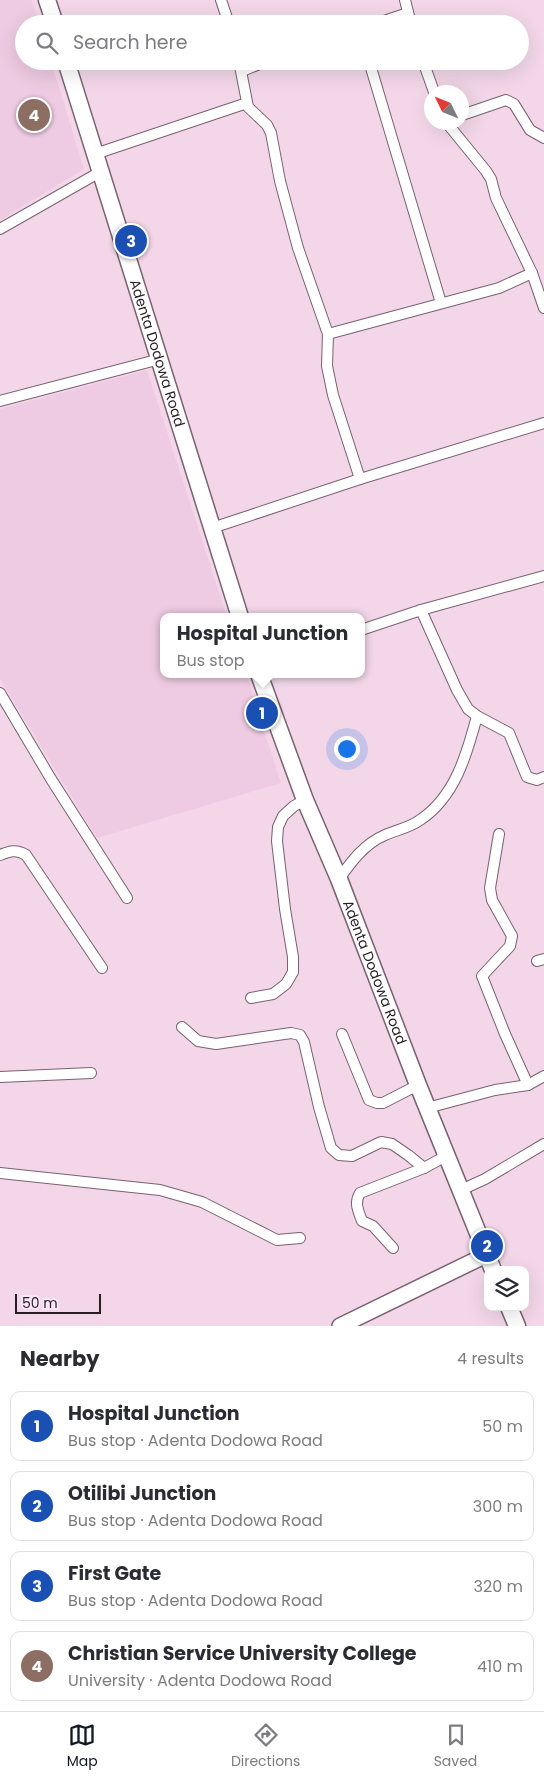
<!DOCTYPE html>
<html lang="en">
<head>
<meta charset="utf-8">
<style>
	body { margin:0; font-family:Poppins,sans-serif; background:#f2f2f3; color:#2b2b33 }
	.controls { position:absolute; right:15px; bottom:15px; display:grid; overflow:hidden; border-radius:10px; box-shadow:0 5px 20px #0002 }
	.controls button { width:45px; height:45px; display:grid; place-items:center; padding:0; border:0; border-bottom:1px solid #e1e1e2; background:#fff; color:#2b2b33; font:25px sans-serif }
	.compass { position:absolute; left:424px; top:85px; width:45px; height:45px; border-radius:50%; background:#fff; box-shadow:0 5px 20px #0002; rotate:313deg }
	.scale { position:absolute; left:15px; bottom:12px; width:86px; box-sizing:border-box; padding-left:5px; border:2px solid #271d23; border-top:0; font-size:14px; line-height:18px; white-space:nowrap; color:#271d23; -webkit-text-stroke:4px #fde6f5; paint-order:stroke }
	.you { position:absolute; left:346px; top:748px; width:18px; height:18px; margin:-12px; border:4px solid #fff; border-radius:50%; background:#1a73e8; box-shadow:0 0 0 8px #1a73e833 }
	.badge { display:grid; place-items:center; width:32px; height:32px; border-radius:50%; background:#111827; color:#fff; font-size:16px; font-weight:700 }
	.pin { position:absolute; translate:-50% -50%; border:2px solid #fff; box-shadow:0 1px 5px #0006 }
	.popup { position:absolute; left:160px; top:613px; width:205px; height:65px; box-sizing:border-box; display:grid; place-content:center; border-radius:10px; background:#fff; filter:drop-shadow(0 1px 4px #0005); font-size:16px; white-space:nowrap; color:#7c7c81 }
	.popup b { font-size:19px; color:#2b2b33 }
	.popup::after { content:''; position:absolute; left:50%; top:100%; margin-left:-10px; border:10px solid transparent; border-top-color:#fff }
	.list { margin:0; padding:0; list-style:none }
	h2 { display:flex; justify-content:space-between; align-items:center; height:65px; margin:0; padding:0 20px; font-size:21px }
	h2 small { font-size:16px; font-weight:400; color:#7c7c81 }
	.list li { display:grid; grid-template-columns:32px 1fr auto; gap:15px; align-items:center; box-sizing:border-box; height:70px; margin:0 10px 10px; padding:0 10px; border:1px solid #e1e1e2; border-radius:10px }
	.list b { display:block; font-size:19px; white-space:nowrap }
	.list p { margin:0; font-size:16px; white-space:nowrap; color:#7c7c81 }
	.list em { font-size:16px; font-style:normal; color:#7c7c81 }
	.icon { flex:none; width:28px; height:28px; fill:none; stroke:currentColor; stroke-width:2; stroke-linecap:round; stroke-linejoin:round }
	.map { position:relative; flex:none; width:544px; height:1326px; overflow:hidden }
	.search { position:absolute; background:#fff; box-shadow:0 5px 20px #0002; left:15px; right:15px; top:15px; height:55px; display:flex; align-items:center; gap:12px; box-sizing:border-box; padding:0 18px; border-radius:28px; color:#7c7c81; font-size:19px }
	.sheet { height:385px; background:#fff }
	nav { display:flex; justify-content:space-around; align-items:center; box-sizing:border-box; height:70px; border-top:1px solid #e1e1e2; background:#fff; font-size:14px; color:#7c7c81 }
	nav a { display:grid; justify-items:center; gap:2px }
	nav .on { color:#111827 }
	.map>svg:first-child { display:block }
</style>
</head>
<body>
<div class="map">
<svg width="544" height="1326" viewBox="0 0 544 1326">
	<rect width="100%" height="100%" fill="#f3d7e9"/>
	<g fill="#eecbe2">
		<polygon points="0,0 32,0 39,24 24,24 24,61 51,61 84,169 0,220"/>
		<polygon points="147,370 227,617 163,617 163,674 246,674 281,783 97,838 0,679 0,409"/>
	</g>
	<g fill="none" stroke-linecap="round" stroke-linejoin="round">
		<defs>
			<g id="minor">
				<polyline points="221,0 229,24"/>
				<polyline points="405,0 411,24"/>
				<polyline points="375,24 408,13"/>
				<polyline points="239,61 248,107 267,125 271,133 280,181 298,248 328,334 327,366 333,395 360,479"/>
				<polyline points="369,61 441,303"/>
				<polyline points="423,61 434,92"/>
				<polyline points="242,71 267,61"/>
				<polyline points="462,115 506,100 514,104 530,130 544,138"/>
				<polyline points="446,122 486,171 491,179 496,198 532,273 544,308"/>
				<polyline points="95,154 247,103"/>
				<polyline points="0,229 100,172"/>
				<polyline points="328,334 499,288 532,273"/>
				<polyline points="0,401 160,359"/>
				<polyline points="212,528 360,479 544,423"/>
				<polyline points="421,610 457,690 468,709 477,716 509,733 527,777 537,780 544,777"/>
				<polyline points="361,630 421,610 544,576"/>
				<polyline points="0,693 51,779 127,898"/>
				<polyline points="499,834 490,888 492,900 512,936 510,946 482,976 505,1034 528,1085"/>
				<path d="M 0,855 C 10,851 17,849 26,855 L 102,968"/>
				<path d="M 339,879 C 351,862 364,844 385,835 C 396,830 409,828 420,820 C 455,797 467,754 477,716"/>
				<polyline points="537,961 544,959"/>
				<polyline points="251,998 273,994 286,984 293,972 293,957 285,909 277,841 278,827 283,816 294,806 305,800"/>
				<polyline points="182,1027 198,1041 216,1044 291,1033 300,1035 304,1042 319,1107 331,1148 339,1155 352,1156 381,1142 392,1144 408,1155 424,1168"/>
				<polyline points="342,1034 369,1100 377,1103 383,1103 418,1085"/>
				<polyline points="0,1077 91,1073"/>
				<polyline points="427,1108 495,1090 528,1085 544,1076"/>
				<polyline points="0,1173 160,1190 202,1202 277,1240 300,1238"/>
				<polyline points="461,1190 485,1179 544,1144"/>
				<path d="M 393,1248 L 373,1226 L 362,1221 C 358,1210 354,1203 360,1193 L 424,1168 L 446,1156"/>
			</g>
			<polyline id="secondary" points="340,1326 486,1255"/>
			<g id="primary">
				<polyline points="47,0 55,24"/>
				<path id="s1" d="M 66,61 L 240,617"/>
				<path id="s2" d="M 259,674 L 305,800 L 339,879 L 418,1085 L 493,1270"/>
				<polyline points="509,1307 517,1326"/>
			</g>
		</defs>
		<use href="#minor" stroke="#796171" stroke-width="12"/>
		<use href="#secondary" stroke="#796171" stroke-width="18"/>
		<use href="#primary" stroke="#796171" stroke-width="19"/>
		<use href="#minor" stroke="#fff" stroke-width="10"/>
		<use href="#secondary" stroke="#fff" stroke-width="15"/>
		<use href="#primary" stroke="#fff" stroke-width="16"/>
	</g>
	<g text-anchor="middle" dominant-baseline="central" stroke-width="4" stroke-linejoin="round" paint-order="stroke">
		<g font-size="14" fill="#271d23" stroke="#fde6f5">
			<text stroke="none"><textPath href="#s1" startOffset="306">Adenta Dodowa Road</textPath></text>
			<text stroke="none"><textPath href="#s2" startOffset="320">Adenta Dodowa Road</textPath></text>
		</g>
	</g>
</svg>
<div class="controls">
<button><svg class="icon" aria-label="layers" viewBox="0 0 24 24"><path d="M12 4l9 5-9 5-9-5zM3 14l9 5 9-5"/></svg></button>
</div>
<svg class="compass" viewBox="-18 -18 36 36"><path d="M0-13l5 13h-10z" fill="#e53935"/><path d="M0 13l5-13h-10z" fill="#7c7c81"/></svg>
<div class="scale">50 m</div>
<div class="you"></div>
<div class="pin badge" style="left:262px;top:713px;background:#1a4fb4">1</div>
<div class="popup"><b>Hospital Junction</b>Bus stop</div>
<div class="pin badge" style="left:487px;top:1246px;background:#1a4fb4">2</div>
<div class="pin badge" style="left:131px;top:241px;background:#1a4fb4">3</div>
<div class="pin badge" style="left:34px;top:115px;background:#8d6e63">4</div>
<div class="search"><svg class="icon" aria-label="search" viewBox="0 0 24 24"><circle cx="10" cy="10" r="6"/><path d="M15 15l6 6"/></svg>Search here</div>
</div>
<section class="sheet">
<h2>Nearby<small>4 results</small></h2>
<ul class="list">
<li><span class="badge" style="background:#1a4fb4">1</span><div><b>Hospital Junction</b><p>Bus stop · Adenta Dodowa Road</p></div><em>50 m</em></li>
<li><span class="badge" style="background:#1a4fb4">2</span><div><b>Otilibi Junction</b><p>Bus stop · Adenta Dodowa Road</p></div><em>300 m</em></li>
<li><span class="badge" style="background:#1a4fb4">3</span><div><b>First Gate</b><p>Bus stop · Adenta Dodowa Road</p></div><em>320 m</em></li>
<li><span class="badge" style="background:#8d6e63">4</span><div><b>Christian Service University College</b><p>University · Adenta Dodowa Road</p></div><em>410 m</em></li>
</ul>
</section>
<nav>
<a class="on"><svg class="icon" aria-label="map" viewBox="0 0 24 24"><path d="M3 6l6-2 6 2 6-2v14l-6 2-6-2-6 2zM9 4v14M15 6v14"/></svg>Map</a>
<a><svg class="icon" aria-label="directions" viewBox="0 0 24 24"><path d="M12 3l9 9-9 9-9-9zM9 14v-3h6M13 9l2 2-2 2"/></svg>Directions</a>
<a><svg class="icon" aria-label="saved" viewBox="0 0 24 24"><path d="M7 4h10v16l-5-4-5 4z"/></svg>Saved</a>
</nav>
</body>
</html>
